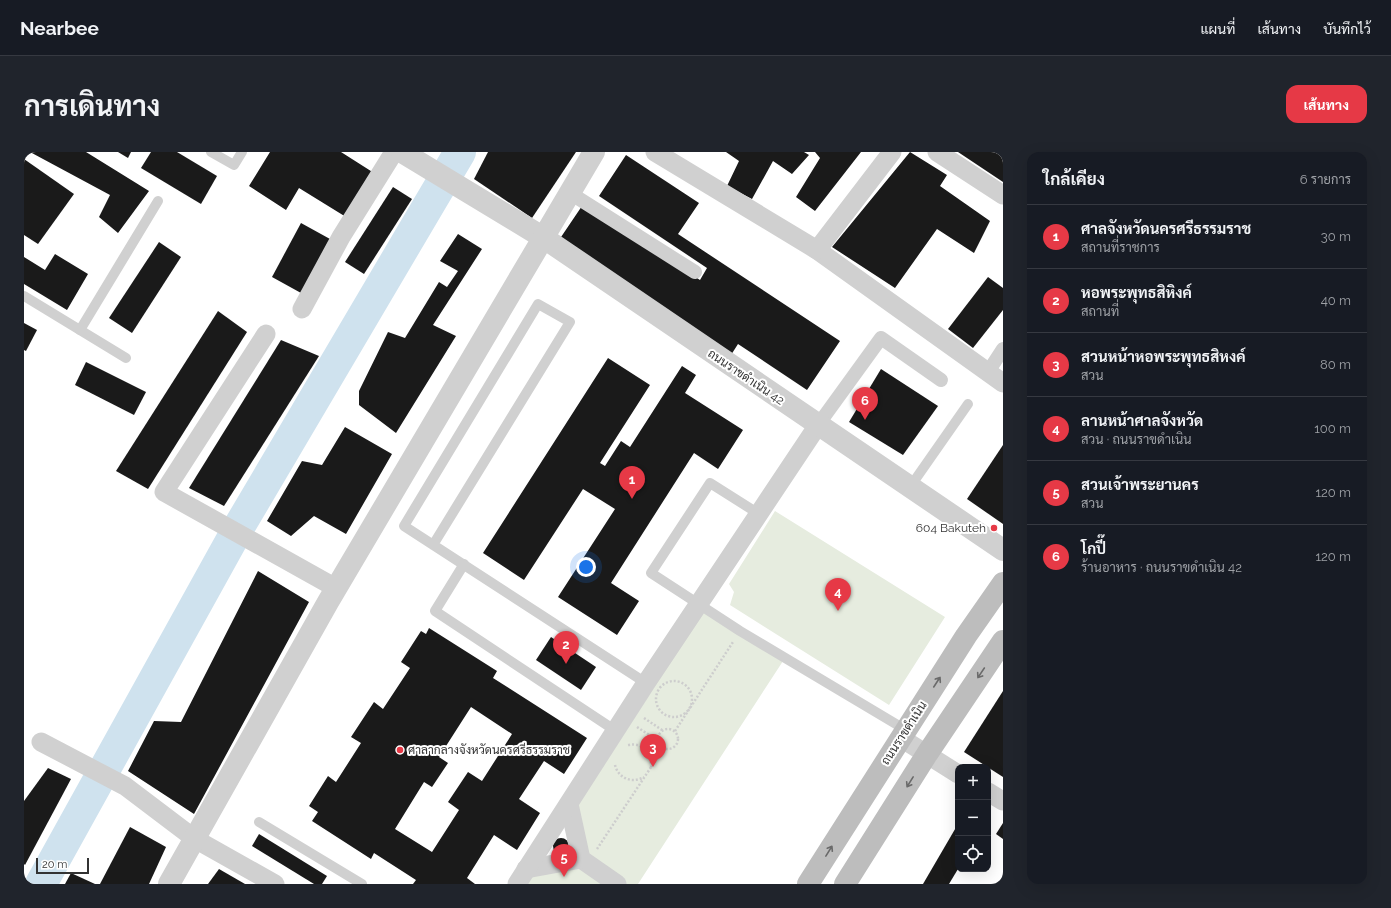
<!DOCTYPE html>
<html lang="th">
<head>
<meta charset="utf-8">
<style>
	body { margin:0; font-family:Raleway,Sarabun,sans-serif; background:#20242c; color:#f1f3f6 }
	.controls { position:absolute; right:12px; bottom:12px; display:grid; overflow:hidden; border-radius:8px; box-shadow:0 4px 16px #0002 }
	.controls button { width:36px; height:36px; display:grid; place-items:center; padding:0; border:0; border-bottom:1px solid #363941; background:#171b24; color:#f1f3f6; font:20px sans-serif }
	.scale { position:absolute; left:12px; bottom:10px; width:53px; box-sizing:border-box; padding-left:4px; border:2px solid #333; border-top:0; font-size:11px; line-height:14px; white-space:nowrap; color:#333; -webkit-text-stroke:3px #fff; paint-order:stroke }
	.you { position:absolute; left:562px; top:415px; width:14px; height:14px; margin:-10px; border:3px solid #fff; border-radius:50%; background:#1a73e8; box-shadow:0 0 0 6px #1a73e833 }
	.badge { display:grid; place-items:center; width:26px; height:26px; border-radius:50%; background:#e63946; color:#fff; font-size:13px; font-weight:700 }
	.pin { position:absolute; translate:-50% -33px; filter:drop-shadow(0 1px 2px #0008) }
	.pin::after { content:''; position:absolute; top:21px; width:14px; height:12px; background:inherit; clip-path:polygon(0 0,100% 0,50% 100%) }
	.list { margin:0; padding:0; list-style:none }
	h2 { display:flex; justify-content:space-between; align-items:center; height:52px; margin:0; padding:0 16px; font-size:17px }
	h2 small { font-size:13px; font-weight:400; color:#9ea1a6 }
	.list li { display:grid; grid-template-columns:26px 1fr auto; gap:12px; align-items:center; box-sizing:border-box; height:64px; padding:0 16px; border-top:1px solid #363941 }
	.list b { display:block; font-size:15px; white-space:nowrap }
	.list p { margin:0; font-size:13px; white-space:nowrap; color:#9ea1a6 }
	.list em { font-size:13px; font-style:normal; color:#9ea1a6 }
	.icon { flex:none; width:22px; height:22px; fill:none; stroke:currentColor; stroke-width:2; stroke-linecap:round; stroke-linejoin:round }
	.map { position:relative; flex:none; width:979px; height:732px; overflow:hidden; border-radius:12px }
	header { display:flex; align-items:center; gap:24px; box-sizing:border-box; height:56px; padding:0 20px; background:#171b24; border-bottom:1px solid #363941 }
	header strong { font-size:19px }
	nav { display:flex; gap:22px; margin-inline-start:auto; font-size:14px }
	.intro { display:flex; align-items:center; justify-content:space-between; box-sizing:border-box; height:96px; padding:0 24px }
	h1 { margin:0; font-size:28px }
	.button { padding:10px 18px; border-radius:12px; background:#e63946; color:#fff; font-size:14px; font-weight:700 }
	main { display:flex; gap:24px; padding:0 24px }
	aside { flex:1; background:#171b24; border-radius:12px; box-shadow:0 4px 16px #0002 }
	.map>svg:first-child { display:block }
</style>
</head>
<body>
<header>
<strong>Nearbee</strong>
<nav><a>แผนที่</a><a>เส้นทาง</a><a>บันทึกไว้</a></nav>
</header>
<div class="intro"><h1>การเดินทาง</h1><a class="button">เส้นทาง</a></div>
<main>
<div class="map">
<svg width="979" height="732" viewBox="0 0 979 732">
	<rect width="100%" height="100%" fill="#fff"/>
	<g fill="#e6ecdf">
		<polygon points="751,359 921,465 865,553 706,453 710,440 705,432"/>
		<polygon points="675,452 761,506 614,732 493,732 502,717 556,707 545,652"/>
	</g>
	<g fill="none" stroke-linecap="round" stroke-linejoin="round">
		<polyline stroke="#cfe2ee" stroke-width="32" points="17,732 216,373 436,0"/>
	</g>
	<g fill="#1a1a1a" fill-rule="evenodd">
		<polygon points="6,0 62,0 125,39 94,81 75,65 86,43"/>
		<polygon points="94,0 107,0 104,6"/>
		<polygon points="127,0 153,0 193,24 177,52 117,16"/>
		<polygon points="246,0 317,0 350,21 322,65 275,36 262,58 225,34"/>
		<polygon points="464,0 552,0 508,66 450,27"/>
		<polygon points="702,0 780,0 785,3 768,22 749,9 728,47 703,34 715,9"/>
		<polygon points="791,0 837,0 791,59 772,45 796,6"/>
		<polygon points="886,0 923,23 916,34 966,69 950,101 913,77 871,136 808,95"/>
		<polygon points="934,0 979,0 979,30"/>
		<polygon points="602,3 675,51 654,82 816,189 783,238 714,192 707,203 535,88 560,51 676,128 683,116 575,44"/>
		<polygon points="0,7 50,42 14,92 0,83"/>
		<polygon points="369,35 388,47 340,122 321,110"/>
		<polygon points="277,71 306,87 277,141 248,125"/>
		<polygon points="434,82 458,97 409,173 432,184 372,281 335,253 335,239 364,180 381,186 415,130 423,135 434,119 416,109"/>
		<polygon points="135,90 157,105 108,181 85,166"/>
		<polygon points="31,102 64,122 43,158 0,132 0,105 21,118"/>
		<polygon points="964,125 979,136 979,158 949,196 924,177"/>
		<polygon points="194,159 223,180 124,337 92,319"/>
		<polygon points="0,171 13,178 2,199 0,198"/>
		<polygon points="257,188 295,204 200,354 165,336"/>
		<polygon points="584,206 626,233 576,311 581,314 597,289 606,295 658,214 672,223 661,241 719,278 694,317 670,301 587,431 615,449 593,483 534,445 591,357 559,337 500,428 459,401"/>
		<polygon points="62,210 122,240 110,263 51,233"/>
		<polygon points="857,217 914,254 879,303 825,270"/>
		<polygon points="321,275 368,302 322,382 290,364 267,384 243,369 278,309 298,313"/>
		<polygon points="979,293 979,372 943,347"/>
		<polygon points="234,419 285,450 170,662 104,619 130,569 157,570"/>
		<path d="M 405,476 L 473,519 L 469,526 L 563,586 L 540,622 L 520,609 L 495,647 L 516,661 L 493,698 L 470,683 L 443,726 L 451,732 L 389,732 L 392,728 L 350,701 L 347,707 L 288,669 L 294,660 L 285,654 L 304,624 L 312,630 L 337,591 L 327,585 L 350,550 L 359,557 L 386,516 L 377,510 L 397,479 L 402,482 ZM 447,555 L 488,582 L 458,629 L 444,620 L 424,650 L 435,658 L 408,700 L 371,677 L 400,630 L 408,635 L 424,611 L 415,605 Z"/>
		<polygon points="527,485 572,515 557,538 512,508"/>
		<polygon points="979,539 979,625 940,600"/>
		<polygon points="24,616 47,627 1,713 0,712 0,649"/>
		<polygon points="979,671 979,687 972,682"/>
		<polygon points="934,672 934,717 925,732 899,732"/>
		<polygon points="106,675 142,695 125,732 76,732"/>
		<polygon points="235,682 303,724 298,732 290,732 228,694"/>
		<circle cx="537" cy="694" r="8"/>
		<polygon points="195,717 221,732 184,732"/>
		<polygon points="47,721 71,732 41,732"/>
	</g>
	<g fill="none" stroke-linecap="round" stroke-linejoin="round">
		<g stroke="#cdcdcd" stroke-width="2.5" stroke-dasharray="2 2" stroke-linecap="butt">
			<circle cx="650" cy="547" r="18"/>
			<polyline points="620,566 638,578"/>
			<polyline points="613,575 633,588"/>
			<circle cx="644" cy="587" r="10"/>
			<polyline points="651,579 709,490"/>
			<path d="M 604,593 C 619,590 628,601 627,616"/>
			<path d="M 591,613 C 594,626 608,632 620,625"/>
			<polyline points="573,697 639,597"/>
		</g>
		<g stroke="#d0d0d0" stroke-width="10">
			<polyline points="187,0 210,13 218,0"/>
			<polyline points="0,144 102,206"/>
			<polyline points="56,178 134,49"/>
			<polyline points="886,335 944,252"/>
			<polyline points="735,362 686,331 627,421 716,479 882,578"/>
			<polyline points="409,393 546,170 514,152 380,374 622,531"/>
			<polyline points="440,412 411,459 592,579"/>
			<polyline points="235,670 338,732"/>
		</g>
		<g stroke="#d0d0d0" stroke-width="14">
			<polyline points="546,41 671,120"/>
			<polyline points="964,220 979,197"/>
			<polyline points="794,273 857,186 917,228"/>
		</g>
		<g stroke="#d0d0d0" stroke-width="19">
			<polyline points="631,0 793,98 979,231"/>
			<polyline points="913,0 979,43"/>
			<polyline points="793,98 868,0"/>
			<polyline points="278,157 317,85 370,0"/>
			<polyline points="242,182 140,340 312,436"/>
			<polyline points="877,586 934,622"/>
			<polyline points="17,590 101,634 171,687 251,732"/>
			<polyline points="964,640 979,649"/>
			<polyline points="545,652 557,707 593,732"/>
			<polyline points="502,717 557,707"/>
			<polyline points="493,732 622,531 794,273"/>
		</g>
		<g stroke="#d0d0d0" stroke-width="22">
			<polyline points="378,0 520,86 979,398"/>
			<polyline points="145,732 304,450 570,0"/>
		</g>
		<g stroke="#bdbdbd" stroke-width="22">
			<polyline points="784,732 942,484 979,431"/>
			<polyline points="821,732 903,602 979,489"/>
		</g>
	</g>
	<defs><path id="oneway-shaft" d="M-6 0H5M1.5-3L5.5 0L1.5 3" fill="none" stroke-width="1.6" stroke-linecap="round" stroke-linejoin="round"/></defs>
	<g stroke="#6a6a6a">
		<use href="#oneway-shaft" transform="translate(957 521) rotate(124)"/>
		<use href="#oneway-shaft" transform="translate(913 530) rotate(-57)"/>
		<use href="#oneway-shaft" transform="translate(886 630) rotate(122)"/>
		<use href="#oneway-shaft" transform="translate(805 699) rotate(-58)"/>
	</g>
	<g fill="#e63946" stroke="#fff" stroke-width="1.5">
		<circle cx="970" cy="376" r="4"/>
		<circle cx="376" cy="598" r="4"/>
	</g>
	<g text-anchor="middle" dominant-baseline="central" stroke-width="4" stroke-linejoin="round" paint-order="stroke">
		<g font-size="12" fill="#333" stroke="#fff">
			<text transform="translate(722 225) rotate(34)">ถนนราขดำเนิน 42</text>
			<text transform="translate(880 581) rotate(-57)">ถนนราขดำเนิน</text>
		</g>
		<g font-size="12" fill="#333" stroke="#fff" text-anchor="end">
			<text x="962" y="376">604 Bakuteh</text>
			<text x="384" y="598" text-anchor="start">ศาลากลางจังหวัดนครศรีธรรมราช</text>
		</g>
	</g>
</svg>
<div class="controls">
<button>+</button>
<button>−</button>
<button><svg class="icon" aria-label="locate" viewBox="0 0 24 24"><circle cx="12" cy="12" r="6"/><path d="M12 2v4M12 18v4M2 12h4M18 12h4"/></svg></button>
</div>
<div class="scale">20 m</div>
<div class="you"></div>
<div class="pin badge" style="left:608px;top:347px">1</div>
<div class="pin badge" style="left:542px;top:512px">2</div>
<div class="pin badge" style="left:629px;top:615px">3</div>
<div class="pin badge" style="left:814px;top:459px">4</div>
<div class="pin badge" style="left:540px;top:725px">5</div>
<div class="pin badge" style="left:841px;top:268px">6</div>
</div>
<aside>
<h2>ใกล้เคียง<small>6 รายการ</small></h2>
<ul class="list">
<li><span class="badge">1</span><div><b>ศาลจังหวัดนครศรีธรรมราช</b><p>สถานที่ราชการ</p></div><em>30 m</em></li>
<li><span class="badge">2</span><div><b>หอพระพุทธสิหิงค์</b><p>สถานที่</p></div><em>40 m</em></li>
<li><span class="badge">3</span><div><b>สวนหน้าหอพระพุทธสิหงค์</b><p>สวน</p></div><em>80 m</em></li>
<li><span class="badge">4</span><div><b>ลานหน้าศาลจังหวัด</b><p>สวน · ถนนราขดำเนิน</p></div><em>100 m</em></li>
<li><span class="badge">5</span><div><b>สวนเจ้าพระยานคร</b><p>สวน</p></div><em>120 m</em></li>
<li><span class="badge">6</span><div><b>โกปี๊</b><p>ร้านอาหาร · ถนนราขดำเนิน 42</p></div><em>120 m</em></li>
</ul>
</aside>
</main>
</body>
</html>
